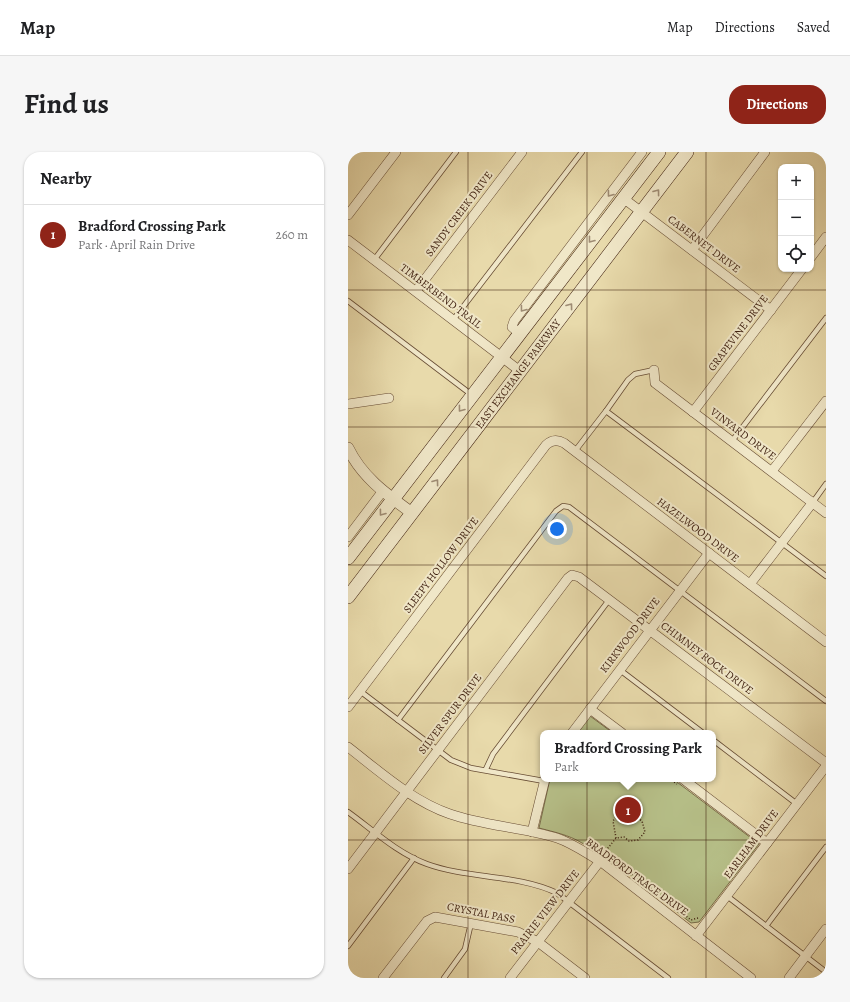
<!DOCTYPE html>
<html lang="en">
<head>
<meta charset="utf-8">
<style>
	body { margin:0; font-family:Alegreya,serif; background:#f6f6f6; color:#202124 }
	.controls { position:absolute; right:12px; top:12px; display:grid; overflow:hidden; border-radius:8px; box-shadow:0 1px 3px #0004 }
	.controls button { width:36px; height:36px; display:grid; place-items:center; padding:0; border:0; border-bottom:1px solid #e0e0e0; background:#fff; color:#202124; font:20px sans-serif }
	.you { position:absolute; left:209px; top:377px; width:14px; height:14px; margin:-10px; border:3px solid #fff; border-radius:50%; background:#1a73e8; box-shadow:0 0 0 6px #1a73e833 }
	.badge { display:grid; place-items:center; width:26px; height:26px; border-radius:50%; background:#8f2418; color:#fff; font-size:13px; font-weight:700 }
	.pin { position:absolute; translate:-50% -50%; border:2px solid #fff; box-shadow:0 1px 4px #0006 }
	.popup { position:absolute; left:192px; top:578px; width:176px; height:52px; box-sizing:border-box; display:grid; place-content:center; border-radius:8px; background:#fff; filter:drop-shadow(0 1px 3px #0005); font-size:13px; white-space:nowrap; color:#757577 }
	.popup b { font-size:15px; color:#202124 }
	.popup::after { content:''; position:absolute; left:50%; top:100%; margin-left:-8px; border:8px solid transparent; border-top-color:#fff }
	.list { margin:0; padding:0; list-style:none }
	h2 { display:flex; justify-content:space-between; align-items:center; height:52px; margin:0; padding:0 16px; font-size:17px }
	h2 small { font-size:13px; font-weight:400; color:#757577 }
	.list li { display:grid; grid-template-columns:26px 1fr auto; gap:12px; align-items:center; box-sizing:border-box; height:60px; padding:0 16px; border-top:1px solid #e0e0e0 }
	.list b { display:block; font-size:15px; white-space:nowrap }
	.list p { margin:0; font-size:13px; white-space:nowrap; color:#757577 }
	.list em { font-size:13px; font-style:normal; color:#757577 }
	.icon { flex:none; width:22px; height:22px; fill:none; stroke:currentColor; stroke-width:2; stroke-linecap:round; stroke-linejoin:round }
	.map { position:relative; flex:none; width:478px; height:826px; overflow:hidden; border-radius:16px }
	header { display:flex; align-items:center; gap:24px; box-sizing:border-box; height:56px; padding:0 20px; background:#fff; border-bottom:1px solid #e0e0e0 }
	header strong { font-size:19px }
	nav { display:flex; gap:22px; margin-inline-start:auto; font-size:14px }
	.intro { display:flex; align-items:center; justify-content:space-between; box-sizing:border-box; height:96px; padding:0 24px }
	h1 { margin:0; font-size:28px }
	.button { padding:10px 18px; border-radius:16px; background:#8f2418; color:#fff; font-size:14px; font-weight:700 }
	main { display:flex; gap:24px; padding:0 24px }
	aside { flex:1; background:#fff; border-radius:16px; box-shadow:0 1px 3px #0004 }
	.map>svg:first-child { display:block }
</style>
</head>
<body>
<header>
<strong>Map</strong>
<nav><a>Map</a><a>Directions</a><a>Saved</a></nav>
</header>
<div class="intro"><h1>Find us</h1><a class="button">Directions</a></div>
<main>
<aside>
<h2>Nearby<small></small></h2>
<ul class="list">
<li><span class="badge">1</span><div><b>Bradford Crossing Park</b><p>Park · April Rain Drive</p></div><em>260 m</em></li>
</ul>
</aside>
<div class="map">
<svg width="478" height="826" viewBox="0 0 478 826">
	<rect width="100%" height="100%" fill="#e8daab"/>
	<filter id="stains"><feTurbulence type="fractalNoise" baseFrequency=".005" numOctaves="4"/><feColorMatrix values="0 0 0 0 .2 0 0 0 0 .09 0 0 0 0 .02 0 0 0 .5 -.17"/></filter>
	<radialGradient id="worn" r=".72"><stop offset=".6" stop-color="#630" stop-opacity="0"/><stop offset="1" stop-color="#630" stop-opacity=".3"/></radialGradient>
	<g fill="#b6bf88" stroke="#796e4a">
		<polygon points="242,564 265,581 229,581"/>
		<path d="M 202,627 L 325,627 L 411,692 L 351,770 L 343,771 C 308,744 273,713 234,691 C 221,683 206,680 191,676 Z"/>
	</g>
	<g fill="none" stroke-linecap="round" stroke-linejoin="round">
		<defs>
			<g id="service">
				<polyline points="26,108 108,0"/>
				<polyline points="0,149 124,243"/>
				<polyline points="105,168 234,0"/>
				<polyline points="258,259 280,228 287,222 306,218"/>
				<polyline points="384,289 478,166"/>
				<polyline points="227,299 258,259 478,424"/>
				<polyline points="465,350 478,332"/>
				<polyline points="272,518 355,581"/>
				<polyline points="12,539 50,568"/>
				<polyline points="365,588 449,652"/>
				<polyline points="138,617 145,602 261,448"/>
				<polyline points="196,629 123,616 103,608 50,568 208,359 215,354 221,355 478,549"/>
				<path d="M 0,660 C 25,678 49,701 79,712 C 120,727 169,722 209,741 L 320,826"/>
				<polyline points="379,744 478,820"/>
				<polyline points="418,774 478,695"/>
				<polyline points="0,794 66,706"/>
				<polyline points="96,826 117,797 123,771"/>
			</g>
			<g id="minor">
				<polyline points="275,46 423,158"/>
				<polyline points="0,63 48,0"/>
				<polyline points="0,88 172,219"/>
				<polyline points="344,98 417,0"/>
				<polyline points="463,105 478,85"/>
				<polyline points="68,139 174,0"/>
				<polyline points="171,181 164,175 166,169 294,0"/>
				<polyline points="306,218 307,231 478,361"/>
				<polyline points="0,252 41,246"/>
				<polyline points="345,260 454,117"/>
				<polyline points="424,319 478,249"/>
				<polyline points="0,385 34,340"/>
				<polyline points="402,432 465,350"/>
				<path d="M 0,555 L 198,293 C 203,288 209,287 216,291 L 478,490"/>
				<polyline points="242,557 274,581"/>
				<polyline points="224,581 361,401"/>
				<path d="M 0,595 C 31,619 64,649 102,662 C 136,674 174,675 209,686 C 224,691 238,701 252,709 L 403,826"/>
				<polyline points="335,627 419,691"/>
				<polyline points="184,680 197,627"/>
				<polyline points="0,717 220,426 224,423 231,425 478,611"/>
				<polyline points="348,784 478,614"/>
				<polyline points="35,826 79,769 87,765 170,780 190,790 237,826"/>
				<polyline points="162,826 252,709"/>
				<polyline points="441,826 478,777"/>
			</g>
			<path id="tertiary" d="M 0,296 C 14,325 38,342 64,361"/>
			<g id="secondary">
				<polyline points="0,406 311,0"/>
				<polyline points="0,445 339,0"/>
			</g>
		</defs>
		<use href="#service" stroke="#674c34" stroke-width="6"/>
		<use href="#minor" stroke="#674c34" stroke-width="10"/>
		<use href="#tertiary" stroke="#674c34" stroke-width="12"/>
		<use href="#secondary" stroke="#3c1d0d" stroke-width="14"/>
		<g stroke="#3c1d0d" stroke-width="1.5" stroke-dasharray="1 2" stroke-linecap="butt">
			<polyline points="321,627 329,632"/>
			<polyline points="240,691 265,707 343,768 350,766"/>
			<polyline points="256,701 268,686 276,685 281,689 290,688 297,680 294,669 277,657 274,657 265,669 268,686"/>
			<polyline points="392,712 405,695 404,689"/>
		</g>
		<use href="#service" stroke="#f0e7c8" stroke-width="4.5"/>
		<use href="#minor" stroke="#f0e7c8" stroke-width="9"/>
		<use href="#tertiary" stroke="#f0e7c8" stroke-width="11"/>
		<use href="#secondary" stroke="#f0e7c8" stroke-width="13"/>
	</g>
	<defs><path id="oneway-chevron" d="M-2-3.5L2.5 0L-2 3.5" fill="none" stroke-width="1.6" stroke-linecap="round" stroke-linejoin="round"/></defs>
	<g stroke="#9f8c74">
		<use href="#oneway-chevron" transform="translate(309 40) rotate(-53)"/>
		<use href="#oneway-chevron" transform="translate(262 42) rotate(127)"/>
		<use href="#oneway-chevron" transform="translate(243 88) rotate(128)"/>
		<use href="#oneway-chevron" transform="translate(222 154) rotate(-53)"/>
		<use href="#oneway-chevron" transform="translate(175 157) rotate(127)"/>
		<use href="#oneway-chevron" transform="translate(113 257) rotate(127)"/>
		<use href="#oneway-chevron" transform="translate(88 330) rotate(-53)"/>
		<use href="#oneway-chevron" transform="translate(34 361) rotate(127)"/>
	</g>
	<path fill="none" stroke="#3c1d0d" stroke-width="1" stroke-opacity="0.55" d="M 120,0 L 120,826M 239,0 L 239,826M 358,0 L 358,826M 0,138 L 478,138M 0,275 L 478,275M 0,413 L 478,413M 0,551 L 478,551M 0,688 L 478,688"/>
	<g text-anchor="middle" dominant-baseline="central" stroke-width="4" stroke-linejoin="round" paint-order="stroke">
		<g font-size="11" fill="#3c1d0d" stroke="#f0e7c8">
			<text transform="translate(111 62) rotate(-53)">SANDY CREEK DRIVE</text>
			<text transform="translate(356 92) rotate(37)">CABERNET DRIVE</text>
			<text transform="translate(93 144) rotate(37)">TIMBERBEND TRAIL</text>
			<text transform="translate(390 181) rotate(-53)">GRAPEVINE DRIVE</text>
			<text transform="translate(170 222) rotate(-53)">EAST EXCHANGE PARKWAY</text>
			<text transform="translate(395 282) rotate(37)">VINYARD DRIVE</text>
			<text transform="translate(350 378) rotate(37)">HAZELWOOD DRIVE</text>
			<text transform="translate(93 413) rotate(-53)">SLEEPY HOLLOW DRIVE</text>
			<text transform="translate(282 483) rotate(-53)">KIRKWOOD DRIVE</text>
			<text transform="translate(359 506) rotate(37)">CHIMNEY ROCK DRIVE</text>
			<text transform="translate(102 562) rotate(-53)">SILVER SPUR DRIVE</text>
			<text transform="translate(403 692) rotate(-53)">EARLHAM DRIVE</text>
			<text transform="translate(289 725) rotate(36)">BRADFORD TRACE DRIVE</text>
			<text transform="translate(197 760) rotate(-52)">PRAIRIE VIEW DRIVE</text>
			<text transform="translate(133 761) rotate(11)">CRYSTAL PASS</text>
		</g>
	</g>
	<rect width="100%" height="100%" filter="url(#stains)"/>
	<rect width="100%" height="100%" fill="url(#worn)"/>
</svg>
<div class="controls">
<button>+</button>
<button>−</button>
<button><svg class="icon" aria-label="locate" viewBox="0 0 24 24"><circle cx="12" cy="12" r="6"/><path d="M12 2v4M12 18v4M2 12h4M18 12h4"/></svg></button>
</div>
<div class="you"></div>
<div class="pin badge" style="left:280px;top:658px">1</div>
<div class="popup"><b>Bradford Crossing Park</b>Park</div>
</div>
</main>
</body>
</html>
